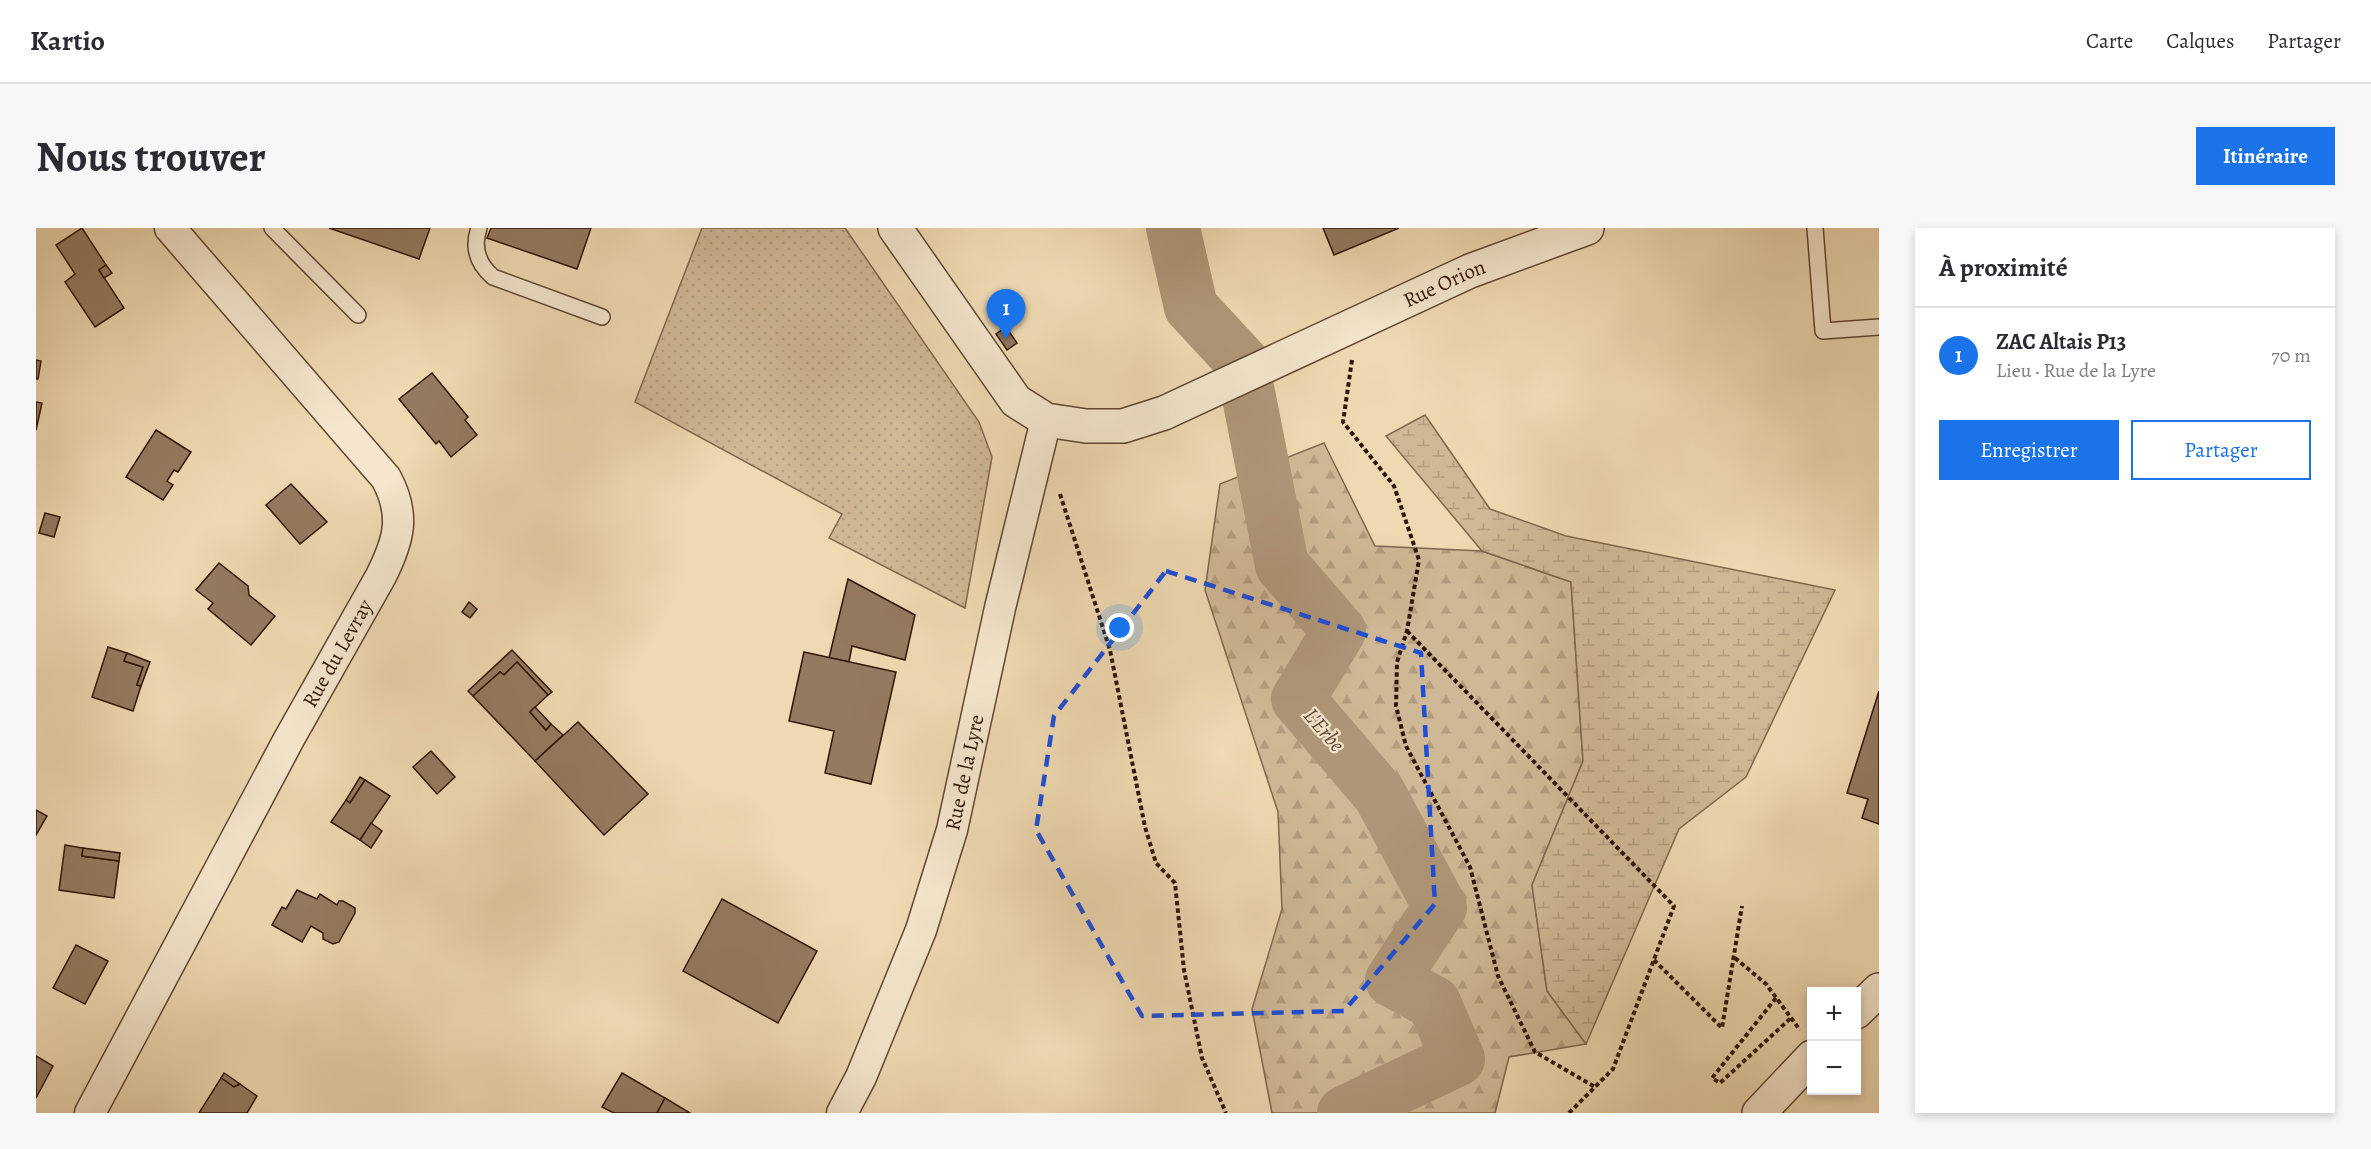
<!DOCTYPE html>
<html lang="fr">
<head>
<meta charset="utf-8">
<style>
	body { margin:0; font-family:Alegreya,serif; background:#f7f7f7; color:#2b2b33 }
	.controls { position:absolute; right:18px; bottom:18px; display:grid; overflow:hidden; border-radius:0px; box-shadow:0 3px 9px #0003 }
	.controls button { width:54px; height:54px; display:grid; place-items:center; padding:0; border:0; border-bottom:2px solid #e1e1e2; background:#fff; color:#2b2b33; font:30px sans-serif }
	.you { position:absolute; left:1084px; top:400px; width:21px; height:21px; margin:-15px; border:4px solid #fff; border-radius:50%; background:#1a73e8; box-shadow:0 0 0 9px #1a73e833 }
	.badge { display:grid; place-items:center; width:39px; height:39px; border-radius:50%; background:#1a73e8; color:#fff; font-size:20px; font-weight:700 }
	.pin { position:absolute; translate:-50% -50px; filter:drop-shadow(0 2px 3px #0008) }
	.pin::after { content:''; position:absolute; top:32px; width:21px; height:18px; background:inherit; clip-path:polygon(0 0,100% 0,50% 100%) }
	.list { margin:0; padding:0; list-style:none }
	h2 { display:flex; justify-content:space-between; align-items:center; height:78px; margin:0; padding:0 24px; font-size:26px }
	h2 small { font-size:20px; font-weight:400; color:#7c7c81 }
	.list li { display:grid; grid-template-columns:39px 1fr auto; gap:18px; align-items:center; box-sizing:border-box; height:96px; padding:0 24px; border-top:2px solid #e1e1e2 }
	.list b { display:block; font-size:22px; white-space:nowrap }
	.list p { margin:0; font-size:20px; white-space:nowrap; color:#7c7c81 }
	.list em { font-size:20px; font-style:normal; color:#7c7c81 }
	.actions { display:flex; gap:12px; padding:18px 24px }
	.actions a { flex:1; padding:14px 0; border:2px solid #1a73e8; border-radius:0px; text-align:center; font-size:21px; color:#1a73e8 }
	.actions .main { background:#1a73e8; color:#fff }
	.map { position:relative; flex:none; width:1843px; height:885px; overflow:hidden; border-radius:0px }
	header { display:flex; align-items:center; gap:36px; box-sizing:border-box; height:84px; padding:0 30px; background:#fff; border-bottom:2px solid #e1e1e2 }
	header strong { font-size:28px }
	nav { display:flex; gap:33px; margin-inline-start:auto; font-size:21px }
	.intro { display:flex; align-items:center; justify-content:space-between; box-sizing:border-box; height:144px; padding:0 36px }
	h1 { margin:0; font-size:42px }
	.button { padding:15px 27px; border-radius:0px; background:#1a73e8; color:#fff; font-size:21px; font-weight:700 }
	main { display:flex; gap:36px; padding:0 36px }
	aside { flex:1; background:#fff; border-radius:0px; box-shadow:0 3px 9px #0003 }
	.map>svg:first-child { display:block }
</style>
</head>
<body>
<header>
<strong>Kartio</strong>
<nav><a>Carte</a><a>Calques</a><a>Partager</a></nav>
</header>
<div class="intro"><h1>Nous trouver</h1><a class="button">Itinéraire</a></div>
<main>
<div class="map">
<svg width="1843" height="885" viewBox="0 0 1843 885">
	<defs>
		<pattern id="grass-dots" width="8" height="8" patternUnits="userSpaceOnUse" patternTransform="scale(1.5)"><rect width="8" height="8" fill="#cfb895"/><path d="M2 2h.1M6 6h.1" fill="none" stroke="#b29d7f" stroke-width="1.8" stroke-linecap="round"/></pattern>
		<pattern id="forest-firs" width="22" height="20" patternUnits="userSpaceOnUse" patternTransform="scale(1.5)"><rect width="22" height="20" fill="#cfb895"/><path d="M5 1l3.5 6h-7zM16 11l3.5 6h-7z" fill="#b29d7f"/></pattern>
		<pattern id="wetland-marsh" width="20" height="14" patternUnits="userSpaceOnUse" patternTransform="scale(1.5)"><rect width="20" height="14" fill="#cfb895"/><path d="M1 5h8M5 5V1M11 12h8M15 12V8" fill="none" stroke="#b29d7f"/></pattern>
	</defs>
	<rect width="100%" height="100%" fill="#efd9b2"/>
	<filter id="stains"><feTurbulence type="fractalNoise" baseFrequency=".00333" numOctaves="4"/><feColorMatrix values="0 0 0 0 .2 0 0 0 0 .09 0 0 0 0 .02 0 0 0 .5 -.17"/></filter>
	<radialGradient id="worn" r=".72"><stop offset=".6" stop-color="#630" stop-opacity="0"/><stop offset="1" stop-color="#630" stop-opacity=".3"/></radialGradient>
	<polygon fill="url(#grass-dots)" stroke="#80664e" stroke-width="1.5" points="666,0 809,0 943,194 956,229 929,380 793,310 806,286 599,174"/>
	<polygon fill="url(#forest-firs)" stroke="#80664e" stroke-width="1.5" points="1288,215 1339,318 1446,323 1535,354 1547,533 1496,657 1511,763 1550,816 1473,829 1459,885 1236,885 1216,781 1246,681 1242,584 1169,362 1184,256"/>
	<polygon fill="url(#wetland-marsh)" stroke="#80664e" stroke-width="1.5" points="1389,187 1454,281 1530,308 1799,362 1710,549 1643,601 1550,816 1511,763 1496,657 1547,533 1535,354 1446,323 1350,208"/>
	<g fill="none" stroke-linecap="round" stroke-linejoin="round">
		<polyline stroke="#ae9678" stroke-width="54" points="1137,0 1155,79 1206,134 1246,337 1303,403 1262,471 1344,567 1404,679 1356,752 1398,775 1422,831 1308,885"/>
	</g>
	<g fill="#947a60" stroke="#311407" stroke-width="1.5">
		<polygon points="46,0 70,37 63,42 88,80 59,99 29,54 39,46 20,17"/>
		<polygon points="293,0 394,0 383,31"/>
		<polygon points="455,0 555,0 541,41 451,10"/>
		<polygon points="1287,0 1363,0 1298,27"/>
		<polygon points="70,37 76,45 68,50 63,42"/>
		<polygon points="970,99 981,115 971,122 960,106"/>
		<polygon points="0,132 5,133 2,151 0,151"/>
		<polygon points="396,145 432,189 429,192 441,207 415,229 403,213 400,216 363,171"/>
		<polygon points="0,174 6,175 0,202"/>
		<polygon points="120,202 155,224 142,244 138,242 131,253 137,257 127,272 90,249"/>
		<polygon points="255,256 291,294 264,316 230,277"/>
		<polygon points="9,285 24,289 18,309 3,305"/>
		<polygon points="183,335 212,358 213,367 239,388 215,417 172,381 177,375 160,362"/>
		<polygon points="812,351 879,387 869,432 816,418 813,434 793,430"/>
		<polygon points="433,374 441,381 434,390 426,384"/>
		<polygon points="72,419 91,425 88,433 107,439 101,457 105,458 97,483 56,469"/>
		<polygon points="476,422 516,464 512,467 481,434 468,447 464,444 437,468 432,463"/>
		<polygon points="768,424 860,444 835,556 789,545 798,503 753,493"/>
		<polygon points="91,425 114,434 105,458 101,457 107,439 88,433"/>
		<polygon points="481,434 512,467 494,484 510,502 515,496 527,507 499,533 437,468 464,444 468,447"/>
		<polygon points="1843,463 1843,596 1826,590 1832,571 1811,565"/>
		<polygon points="499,479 515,496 510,502 494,484"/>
		<polygon points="542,494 612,566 568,607 499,533"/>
		<polygon points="395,523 419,549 401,566 377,539"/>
		<polygon points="324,549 329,552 314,575 310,572"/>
		<polygon points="329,552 354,568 324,612 295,594 310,572 314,575"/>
		<polygon points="0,582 11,588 0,607"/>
		<polygon points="335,595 346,603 335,620 324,612"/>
		<polygon points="29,617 47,620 46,628 83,633 78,670 23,662"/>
		<polygon points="47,620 84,625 83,633 46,628"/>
		<polygon points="261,662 281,671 284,666 301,677 303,673 307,673 319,680 319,685 303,714 297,716 287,711 287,705 275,698 266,714 236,697 246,679 250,681"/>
		<polygon points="686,671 781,723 742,795 647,743"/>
		<polygon points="40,717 72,733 49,776 17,760"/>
		<polygon points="0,828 17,838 0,870"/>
		<polygon points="188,845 204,856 198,859 185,850"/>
		<polygon points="586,845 629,870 621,885 578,885 566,879"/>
		<polygon points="185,850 198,859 204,856 221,868 211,885 163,885"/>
		<polygon points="629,870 654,885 621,885"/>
	</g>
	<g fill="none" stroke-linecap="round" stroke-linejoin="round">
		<defs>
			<g id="service">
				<polyline points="236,0 322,87"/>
				<path d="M 443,0 C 436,20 442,36 457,49 L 566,89"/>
				<polyline points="1779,0 1787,103 1843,99"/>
			</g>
			<g id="minor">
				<path id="s1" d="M 54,885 L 253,511 L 345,348 C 363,312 370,287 350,250 L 134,0"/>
				<path id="s2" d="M 806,885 L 825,849 L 885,702 L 916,602 L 964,380 L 1010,192"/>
			</g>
			<g id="tertiary">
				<path id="s3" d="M 859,0 L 980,173 L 1010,192 L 1050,198 L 1087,198 L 1128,185 L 1434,43 L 1551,0"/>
				<polyline points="1820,784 1843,762"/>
				<polyline points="1723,885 1776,829"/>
			</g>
		</defs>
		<use href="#service" stroke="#604532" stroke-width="18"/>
		<use href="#minor" stroke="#604532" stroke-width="33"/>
		<use href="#tertiary" stroke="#604532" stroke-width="36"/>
		<g stroke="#311407" stroke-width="4" stroke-dasharray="4.5 3" stroke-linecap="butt">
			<polyline points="1316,132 1307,194 1358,258 1383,332 1371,403 1361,434 1360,478 1370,518 1434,639 1462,748 1499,824 1559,859"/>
			<polyline points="1024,266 1074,422 1109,599 1120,635 1139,655 1148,742 1166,830 1190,885"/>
			<polyline points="1371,403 1638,678 1577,841 1533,885"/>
			<polyline points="1699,730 1730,756 1764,802"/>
			<polyline points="1618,732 1686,800 1706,678"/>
			<polyline points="1740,770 1676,850 1684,855 1755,790"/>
		</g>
		<use href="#service" stroke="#f5e6cd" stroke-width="15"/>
		<use href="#minor" stroke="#f5e6cd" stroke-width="30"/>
		<use href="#tertiary" stroke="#f5e6cd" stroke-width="33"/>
	</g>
	<path fill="none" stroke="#1d4ed8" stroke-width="4.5" stroke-dasharray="12 8" stroke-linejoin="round" d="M 1130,343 L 1385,425 L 1399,676 L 1308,783 L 1106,788 L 1000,602 L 1018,488 Z"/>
	<g text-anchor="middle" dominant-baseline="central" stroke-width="4.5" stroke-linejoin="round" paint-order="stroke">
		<g font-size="21" fill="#311407" stroke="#f5e6cd">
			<text stroke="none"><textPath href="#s3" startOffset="676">Rue Orion</textPath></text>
			<text stroke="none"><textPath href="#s1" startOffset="522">Rue du Levray</textPath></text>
			<text stroke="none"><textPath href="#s2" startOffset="363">Rue de la Lyre</textPath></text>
		</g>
		<g font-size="22" font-style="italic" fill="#634834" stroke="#f5e6cd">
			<text transform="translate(1288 502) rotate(49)">L'Erbe</text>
		</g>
	</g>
	<rect width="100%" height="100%" filter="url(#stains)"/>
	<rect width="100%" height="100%" fill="url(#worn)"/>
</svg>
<div class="controls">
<button>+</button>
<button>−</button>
</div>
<div class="you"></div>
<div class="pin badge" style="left:970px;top:111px">1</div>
</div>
<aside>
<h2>À proximité<small></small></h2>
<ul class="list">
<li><span class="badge">1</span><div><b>ZAC Altais P13</b><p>Lieu · Rue de la Lyre</p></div><em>70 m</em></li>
</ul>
<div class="actions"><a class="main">Enregistrer</a><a>Partager</a></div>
</aside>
</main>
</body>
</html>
